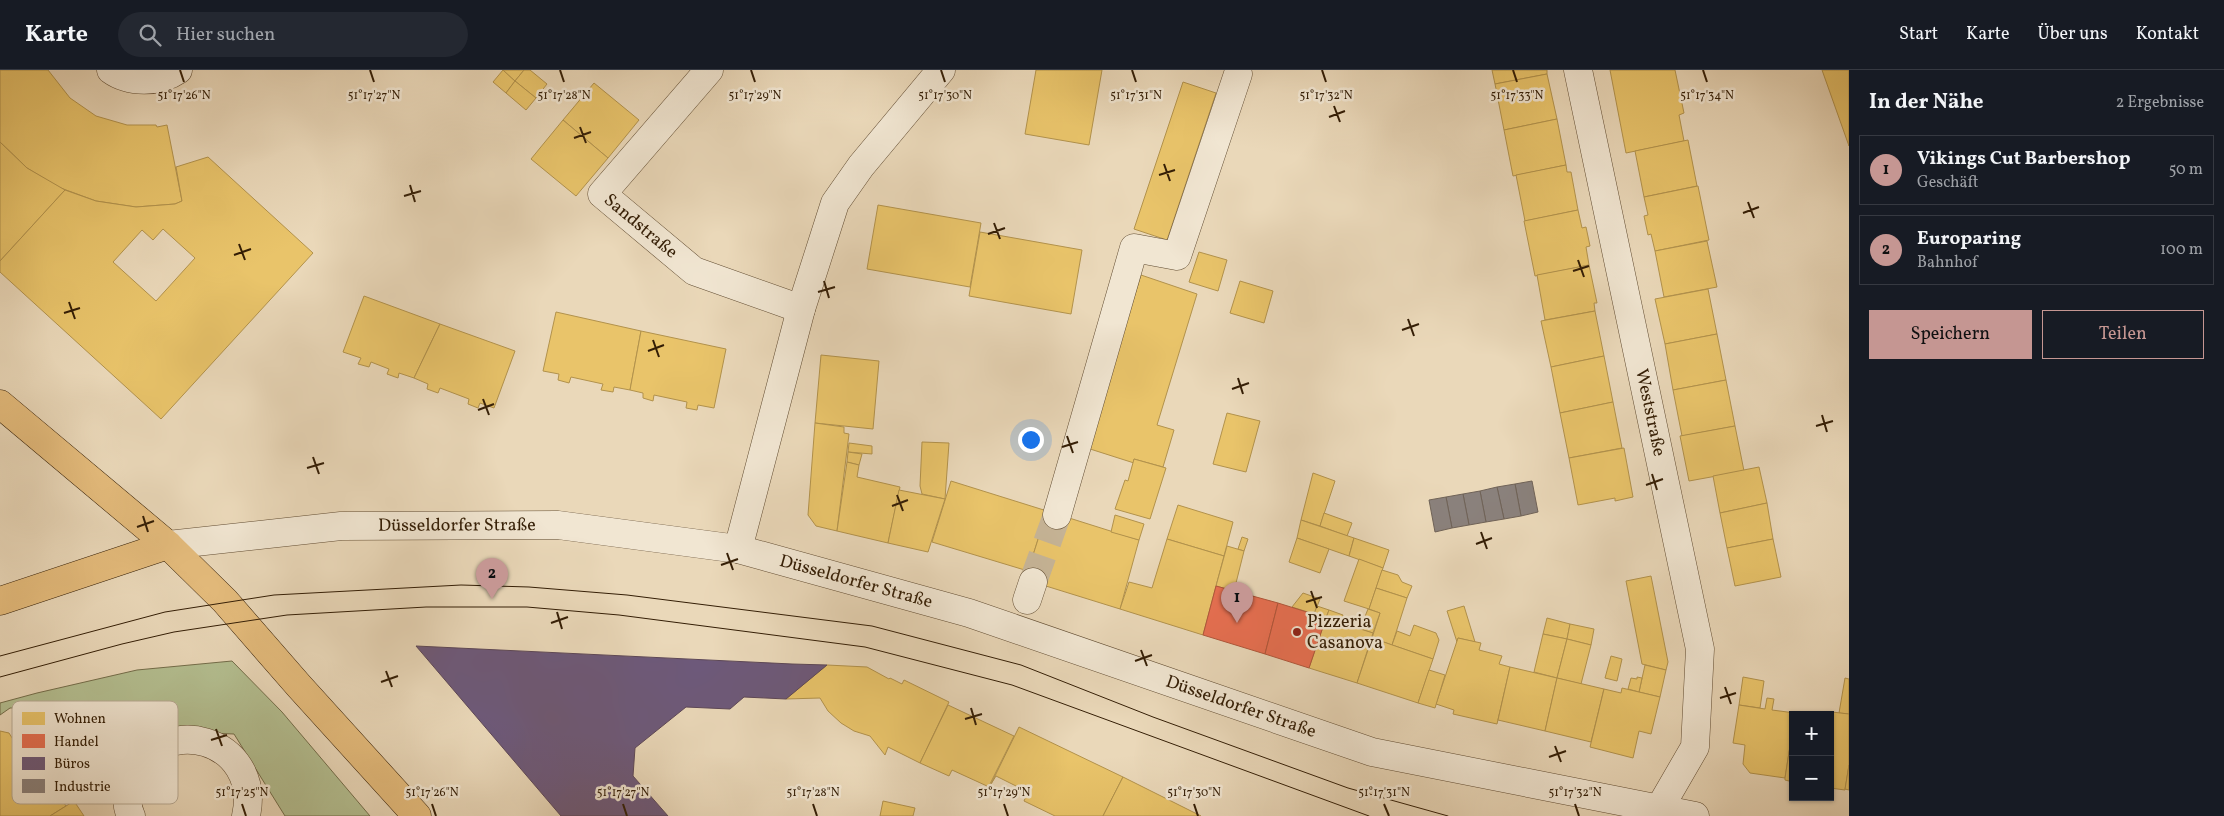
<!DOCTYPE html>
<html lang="de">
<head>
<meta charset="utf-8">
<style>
	body { margin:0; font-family:Vollkorn,serif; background:#242831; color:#f1f3f6 }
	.controls { position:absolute; right:15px; bottom:15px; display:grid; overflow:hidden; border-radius:0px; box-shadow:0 1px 4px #0004 }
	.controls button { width:45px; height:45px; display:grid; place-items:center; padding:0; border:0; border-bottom:1px solid #363941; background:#171b24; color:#f1f3f6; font:25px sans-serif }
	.you { position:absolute; left:1030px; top:369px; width:18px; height:18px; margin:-12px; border:4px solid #fff; border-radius:50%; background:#1a73e8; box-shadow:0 0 0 8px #1a73e833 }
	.badge { display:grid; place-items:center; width:32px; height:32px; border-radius:50%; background:#c59692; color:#111; font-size:16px; font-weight:700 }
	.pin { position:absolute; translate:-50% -41px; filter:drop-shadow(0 1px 2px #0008) }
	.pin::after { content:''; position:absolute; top:26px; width:18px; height:15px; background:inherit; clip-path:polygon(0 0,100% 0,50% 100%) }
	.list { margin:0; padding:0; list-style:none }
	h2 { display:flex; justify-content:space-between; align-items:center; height:65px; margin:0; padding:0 20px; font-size:21px }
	h2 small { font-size:16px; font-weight:400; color:#9ea1a6 }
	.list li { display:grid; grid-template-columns:32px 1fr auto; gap:15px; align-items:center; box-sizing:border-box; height:70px; margin:0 10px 10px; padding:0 10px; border:1px solid #363941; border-radius:0px }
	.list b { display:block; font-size:19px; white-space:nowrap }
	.list p { margin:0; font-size:16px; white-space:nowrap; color:#9ea1a6 }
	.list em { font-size:16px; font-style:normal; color:#9ea1a6 }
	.actions { display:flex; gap:10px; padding:15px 20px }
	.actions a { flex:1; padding:11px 0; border:1px solid #c59692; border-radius:0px; text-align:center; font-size:18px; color:#c59692 }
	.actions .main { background:#c59692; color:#111 }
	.icon { flex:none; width:28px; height:28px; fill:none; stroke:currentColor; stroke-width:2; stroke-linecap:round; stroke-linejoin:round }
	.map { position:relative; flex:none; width:1849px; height:746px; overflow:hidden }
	header { display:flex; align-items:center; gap:30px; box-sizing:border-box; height:70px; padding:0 25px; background:#171b24; border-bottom:1px solid #363941 }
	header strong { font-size:24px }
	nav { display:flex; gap:28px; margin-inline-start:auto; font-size:18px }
	.search { width:350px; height:45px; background:#242831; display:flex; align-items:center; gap:12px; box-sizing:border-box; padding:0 18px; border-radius:28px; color:#9ea1a6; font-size:19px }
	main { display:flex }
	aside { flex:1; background:#171b24 }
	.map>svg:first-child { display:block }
</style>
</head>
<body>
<header>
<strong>Karte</strong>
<div class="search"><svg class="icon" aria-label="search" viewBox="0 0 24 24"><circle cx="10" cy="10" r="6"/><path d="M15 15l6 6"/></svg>Hier suchen</div>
<nav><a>Start</a><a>Karte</a><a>Über uns</a><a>Kontakt</a></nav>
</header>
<main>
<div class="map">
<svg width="1849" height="746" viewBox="0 0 1849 746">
	<rect width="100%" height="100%" fill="#ead8b9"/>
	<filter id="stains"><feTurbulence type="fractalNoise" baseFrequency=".004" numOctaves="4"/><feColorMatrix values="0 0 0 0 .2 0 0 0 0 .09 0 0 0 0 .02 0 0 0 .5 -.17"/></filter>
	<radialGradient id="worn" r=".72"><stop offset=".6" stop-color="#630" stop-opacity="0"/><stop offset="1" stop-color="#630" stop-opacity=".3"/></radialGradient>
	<polygon fill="#b4bf91" stroke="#746e4b" points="232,591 282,642 370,746 285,746 234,664 184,662 153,638 10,638 0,645 0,633 37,623 137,600"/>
	<g fill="#e9c46a" stroke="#b2924c" fill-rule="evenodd">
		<polygon points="0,0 48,0 70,28 96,46 127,55 156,55 157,57 167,55 182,131 175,134 136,137 96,131 58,117 27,98 0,72"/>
		<polygon points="503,0 515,11 506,23 493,12"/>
		<polygon points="503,0 524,0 515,11"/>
		<polygon points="524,0 530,0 547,14 536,28 515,11"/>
		<polygon points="1036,0 1102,0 1089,75 1025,64"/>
		<polygon points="1492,0 1547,0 1547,4 1495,14"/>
		<polygon points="1610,0 1675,0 1684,43 1679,45 1684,71 1626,83"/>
		<polygon points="1822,0 1849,0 1849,76"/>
		<polygon points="1547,4 1557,49 1504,60 1495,14"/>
		<polygon points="515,11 536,28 526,40 506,23"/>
		<polygon points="1183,12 1216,23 1167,170 1134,159"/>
		<polygon points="594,13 639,50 608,88 563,50"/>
		<polygon points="1557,49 1566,95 1513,106 1504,60"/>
		<polygon points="563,50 608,88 576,126 531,89"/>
		<polygon points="1688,70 1697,116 1644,127 1635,81"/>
		<polygon points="0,72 27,98 65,120 0,191"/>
		<path d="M 208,87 L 313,183 L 161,349 L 0,202 L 0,191 L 65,120 L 96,131 L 136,137 L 175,134 L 182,131 L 176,97 ZM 163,159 L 195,188 L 156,231 L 113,192 L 142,160 L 153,170 Z"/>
		<polygon points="1566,95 1567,102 1571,102 1578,140 1525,151 1516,105"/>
		<polygon points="1698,116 1709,170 1655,181 1651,164 1648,165 1644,146 1648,145 1644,127"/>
		<polygon points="878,135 981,153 970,217 867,199"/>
		<polygon points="1578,140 1582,158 1586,157 1590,176 1586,177 1589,195 1535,206 1524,151"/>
		<polygon points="980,162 1082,180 1071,244 969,226"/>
		<polygon points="1707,171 1717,217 1664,227 1655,181"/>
		<polygon points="1199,182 1227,190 1218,221 1189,212"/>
		<polygon points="1589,195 1597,233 1594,233 1595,241 1545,250 1537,205"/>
		<polygon points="1141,205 1197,224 1157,355 1174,360 1163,397 1134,389 1134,393 1087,378"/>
		<polygon points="1240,211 1273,221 1264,253 1230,243"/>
		<polygon points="1708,219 1717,264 1665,274 1655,229"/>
		<polygon points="364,226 440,254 414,308 399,303 398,308 387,304 389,299 371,292 369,297 358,294 361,288 343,282"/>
		<polygon points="1595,241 1604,286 1551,297 1541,251"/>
		<polygon points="556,242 641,261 630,320 614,317 613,322 601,320 603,314 571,307 569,313 558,310 559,304 543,301"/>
		<polygon points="440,254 515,281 494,338 480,333 478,338 468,334 469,329 440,318 438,323 427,319 428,314 414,308"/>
		<polygon points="641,261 726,279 714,338 698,335 697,340 686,338 687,332 654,325 653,331 643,328 643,323 630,320"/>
		<polygon points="1717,264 1726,310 1673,320 1665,274"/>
		<polygon points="821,285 879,291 873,359 815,353"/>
		<polygon points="1604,286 1613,332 1560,343 1551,297"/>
		<polygon points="1726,310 1735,356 1682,366 1673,320"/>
		<polygon points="1613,332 1622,378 1569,388 1560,343"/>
		<polygon points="1227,343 1260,351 1246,402 1213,394"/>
		<polygon points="815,353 844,357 844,363 849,364 837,461 816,456 808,445"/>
		<polygon points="1735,356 1744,401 1689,411 1680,366"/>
		<polygon points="922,372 949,373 945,429 922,424 920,416"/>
		<polygon points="849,373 872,376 872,384 848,382"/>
		<polygon points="1624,378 1633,427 1615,431 1615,428 1578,435 1569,388"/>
		<polygon points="848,382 862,384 859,395 847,392"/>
		<polygon points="1134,389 1166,398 1150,449 1115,439 1125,410 1128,411"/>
		<polygon points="847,392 859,395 857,407 900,417 888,473 837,461"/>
		<polygon points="1759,397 1767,433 1720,443 1713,406"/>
		<polygon points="1313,403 1335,411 1320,456 1301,450"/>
		<polygon points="951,411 1047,441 1028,501 932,472"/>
		<polygon points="899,420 945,429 928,482 888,473"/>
		<polygon points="1767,433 1773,469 1727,478 1720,443"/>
		<polygon points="1178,435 1233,452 1224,486 1167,469"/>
		<polygon points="1047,441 1139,470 1120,539 1033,512 1028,501"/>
		<polygon points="1324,443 1352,453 1347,466 1320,456"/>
		<polygon points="1115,445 1144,454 1139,470 1111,462"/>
		<polygon points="1301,450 1354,468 1349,486 1297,468"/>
		<polygon points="1242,467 1248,469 1244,481 1238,479"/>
		<polygon points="1297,468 1329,479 1320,503 1289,492"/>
		<polygon points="1354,468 1389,480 1383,498 1349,486"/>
		<polygon points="1167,469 1224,486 1203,565 1120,539 1129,512 1152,518"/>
		<polygon points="1773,469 1781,507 1735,516 1727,478"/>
		<polygon points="1227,476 1244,481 1234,521 1216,516"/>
		<polygon points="1359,489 1383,498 1369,539 1344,531"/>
		<polygon points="1382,500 1398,505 1402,512 1412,516 1407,528 1376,518"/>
		<polygon points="1651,506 1668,592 1666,600 1642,594 1626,511"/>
		<polygon points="1376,518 1407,528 1392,575 1372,568 1380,543 1369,539"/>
		<polygon points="1303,523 1320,529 1314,544 1292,537"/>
		<polygon points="1317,536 1329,540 1326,548 1314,544"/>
		<polygon points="1464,536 1475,572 1458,568 1457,572 1447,541"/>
		<polygon points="1368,539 1380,543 1373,563 1363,560 1362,554"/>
		<polygon points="1329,540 1343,545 1341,553 1326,548"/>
		<polygon points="1326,548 1373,563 1357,613 1309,598"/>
		<polygon points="1547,548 1570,554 1567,569 1543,564"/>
		<polygon points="1570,554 1594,559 1591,575 1567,569"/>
		<polygon points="1414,555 1436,563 1439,570 1433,589 1392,575 1397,561 1410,566"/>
		<polygon points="1543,564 1567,569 1557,608 1534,602"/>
		<polygon points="1372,568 1433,589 1418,633 1357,613"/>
		<polygon points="1458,568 1481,573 1479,580 1502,586 1499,594 1510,597 1497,654 1453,644 1454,640 1436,634"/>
		<polygon points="1567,569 1591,575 1581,614 1557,608"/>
		<polygon points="1611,586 1622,589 1617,611 1605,608"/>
		<polygon points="827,595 867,597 889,609 890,608 902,614 904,610 949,632 920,693 888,677 885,685 870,666 854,661 841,653 828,641 820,628 786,629"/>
		<polygon points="1645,595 1666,600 1660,627 1639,622"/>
		<polygon points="1510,597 1557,608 1545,661 1498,650"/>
		<polygon points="1429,600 1445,605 1435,638 1418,633"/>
		<polygon points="1637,607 1642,608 1639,622 1628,619 1631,608 1637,609"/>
		<polygon points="1743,607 1764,611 1760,638 1739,635"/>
		<polygon points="1557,608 1604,619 1591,672 1545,661"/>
		<polygon points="1845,608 1849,609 1849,644 1839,643"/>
		<polygon points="1622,618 1660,627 1651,664 1639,661 1633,688 1590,677 1604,619 1621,623"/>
		<polygon points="1767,628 1774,629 1772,640 1795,643 1793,645 1793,657 1785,708 1750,703 1743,694 1745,675 1733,673 1739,635 1765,639"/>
		<polygon points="948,635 1014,666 985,724 983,723 987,716 952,700 949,706 920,693"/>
		<polygon points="1832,642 1849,644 1849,695 1845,720 1830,718 1830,649"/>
		<polygon points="1019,657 1123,707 1103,746 1055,746 1024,731 1028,722 996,706 991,714"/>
		<polygon points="1793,657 1793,712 1785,710 1785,708"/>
		<polygon points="0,661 9,663 45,720 52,715 66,736 50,746 0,746"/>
		<polygon points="1849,695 1849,720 1845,719"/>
		<polygon points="1123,707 1201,746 1103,746"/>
		<polygon points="74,731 84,746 50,746"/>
		<polygon points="883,731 915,738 913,746 880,746"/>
	</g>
	<g fill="#e76f51" stroke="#b1563a">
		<polygon points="1216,516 1278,533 1265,584 1203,565"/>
		<polygon points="1278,533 1326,548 1309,598 1265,584"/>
	</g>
	<polygon fill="#6d597a" stroke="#5c4757" points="416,576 792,594 827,595 786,629 744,627 730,639 686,637 635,678 633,706 668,746 561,746"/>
	<g fill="#8a817c" stroke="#706358">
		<polygon points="1532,411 1538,442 1521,446 1515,414"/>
		<polygon points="1515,414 1521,446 1504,449 1497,417"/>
		<polygon points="1497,417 1504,449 1486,452 1480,421"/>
		<polygon points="1480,421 1486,452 1469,455 1463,424"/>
		<polygon points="1463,424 1469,455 1452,458 1446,427"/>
		<polygon points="1446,427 1452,458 1435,462 1429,430"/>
	</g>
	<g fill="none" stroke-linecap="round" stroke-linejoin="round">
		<polyline stroke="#c5b395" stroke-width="28" stroke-dasharray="28 14" stroke-linecap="butt" points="1033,512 1057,445"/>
		<defs>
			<g id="minor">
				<path d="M 111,0 C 129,13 159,13 178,0"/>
				<path id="s1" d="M 709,0 L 602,124 L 694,201 L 801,239"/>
				<path id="s2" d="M 1578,0 L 1700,579 L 1695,677 L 1655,746"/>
				<polyline points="1057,445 1134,178 1177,186 1238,4"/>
				<path id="s3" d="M 168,475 L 341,456 L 558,455 L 738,479 L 969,543 L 1372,682 L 1695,746"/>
				<polyline points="738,479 801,239 835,133 861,96 941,0"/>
				<polyline points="1027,530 1033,512"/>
				<path d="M 131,746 C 125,734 128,720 133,709 C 159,640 263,668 246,746"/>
			</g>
			<g id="major">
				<polyline points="0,334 168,475 225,531 299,616 417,746"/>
				<polyline points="0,531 168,475"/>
			</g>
		</defs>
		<use href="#minor" stroke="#614c32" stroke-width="29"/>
		<use href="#major" stroke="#331d05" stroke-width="29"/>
		<use href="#minor" stroke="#f1e6d2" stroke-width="28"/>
		<use href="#major" stroke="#e5bc7c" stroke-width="28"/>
		<g stroke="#331d05" stroke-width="1">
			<polyline points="0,586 165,542 274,525 461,515 529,517 627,525 872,556 1021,595 1153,647 1348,718 1448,746"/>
			<polyline points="0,607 122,574 174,562 287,545 426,537 527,537 619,545 865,577 1012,615 1369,746"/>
		</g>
	</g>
	<path fill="none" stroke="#331d05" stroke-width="2" d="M 180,0 L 184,12M 370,0 L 374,12M 560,0 L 564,12M 751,0 L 755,12M 941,0 L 945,12M 1132,0 L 1136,12M 1322,0 L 1326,12M 1513,0 L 1517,12M 1703,0 L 1707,12M 1334,36 L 1340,52M 1329,47 L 1345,41M 580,57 L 586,73M 574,68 L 591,62M 1164,94 L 1170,111M 1159,105 L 1175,100M 410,115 L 415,132M 404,126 L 421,121M 1748,132 L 1754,148M 1743,143 L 1759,137M 994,153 L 1000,169M 988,164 L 1005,158M 239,174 L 245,190M 234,185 L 251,179M 1578,190 L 1584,207M 1573,201 L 1589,196M 824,211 L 829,228M 818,222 L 835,217M 69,232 L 75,249M 64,243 L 80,238M 1408,249 L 1414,266M 1402,260 L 1419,254M 653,270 L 659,287M 648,281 L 664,275M 1238,308 L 1243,324M 1232,319 L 1249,313M 483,329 L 489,345M 478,340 L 494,334M 1822,345 L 1827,362M 1816,356 L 1833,351M 1067,366 L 1073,383M 1062,377 L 1078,372M 313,387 L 319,404M 307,398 L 324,393M 1652,404 L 1657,420M 1646,415 L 1663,409M 897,425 L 903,441M 892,436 L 908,430M 143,446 L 148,462M 137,457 L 154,451M 1481,462 L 1487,479M 1476,474 L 1492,468M 727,483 L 733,500M 721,495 L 738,489M 1311,521 L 1317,538M 1306,532 L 1322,527M 557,542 L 562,559M 551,553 L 568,547M 1141,580 L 1147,596M 1135,591 L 1152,585M 386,601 L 392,617M 381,612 L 398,606M 1725,617 L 1731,634M 1720,628 L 1736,623M 971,638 L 976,655M 965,649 L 982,644M 216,659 L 222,676M 211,670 L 227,665M 1555,676 L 1561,692M 1549,687 L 1566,681M 242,734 L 246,746M 432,734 L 436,746M 623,734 L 627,746M 813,734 L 817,746M 1004,734 L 1008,746M 1194,734 L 1198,746M 1384,734 L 1389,746M 1575,734 L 1579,746"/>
	<circle fill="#8f2418" stroke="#f1e6d2" stroke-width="2" cx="1297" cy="562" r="5"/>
	<g text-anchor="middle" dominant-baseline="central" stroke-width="5" stroke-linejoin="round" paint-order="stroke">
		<g font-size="18" fill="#331d05" stroke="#f1e6d2">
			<text stroke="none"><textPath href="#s1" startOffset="214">Sandstraße</textPath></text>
			<text stroke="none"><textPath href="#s2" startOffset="350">Weststraße</textPath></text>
			<text stroke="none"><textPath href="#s3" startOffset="290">Düsseldorfer Straße</textPath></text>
			<text stroke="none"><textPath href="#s3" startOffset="695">Düsseldorfer Straße</textPath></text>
			<text stroke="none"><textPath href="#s3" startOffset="1100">Düsseldorfer Straße</textPath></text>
		</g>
		<g font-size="18" fill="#331d05" stroke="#f1e6d2" text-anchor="start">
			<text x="1307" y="552">Pizzeria<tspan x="1307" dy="21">Casanova</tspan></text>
		</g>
	</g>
	<rect x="12" y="631" width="166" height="103" rx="8" fill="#f1e6d2" stroke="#b8aa94" stroke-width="1"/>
	<rect x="22" y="642" width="23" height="13" fill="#e9c46a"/>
	<rect x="22" y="664" width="23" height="14" fill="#e76f51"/>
	<rect x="22" y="687" width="23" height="13" fill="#6d597a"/>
	<rect x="22" y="709" width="23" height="14" fill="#8a817c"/>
	<g font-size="14" fill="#331d05">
		<text x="54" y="653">Wohnen</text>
		<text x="54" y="676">Handel</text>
		<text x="54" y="698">Büros</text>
		<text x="54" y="721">Industrie</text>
	</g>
	<g font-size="12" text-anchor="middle" fill="#331d05" stroke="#f1e6d2" stroke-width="5" stroke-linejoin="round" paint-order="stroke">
		<text x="755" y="29">51°17'29"N</text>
		<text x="1326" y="29">51°17'32"N</text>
		<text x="184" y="29">51°17'26"N</text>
		<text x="374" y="29">51°17'27"N</text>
		<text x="564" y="29">51°17'28"N</text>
		<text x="945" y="29">51°17'30"N</text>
		<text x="1136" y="29">51°17'31"N</text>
		<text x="1517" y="29">51°17'33"N</text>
		<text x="1707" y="29">51°17'34"N</text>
		<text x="242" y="726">51°17'25"N</text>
		<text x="432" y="726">51°17'26"N</text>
		<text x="623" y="726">51°17'27"N</text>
		<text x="813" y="726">51°17'28"N</text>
		<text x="1004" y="726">51°17'29"N</text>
		<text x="1194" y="726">51°17'30"N</text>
		<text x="1384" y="726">51°17'31"N</text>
		<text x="1575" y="726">51°17'32"N</text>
	</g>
	<rect width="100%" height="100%" filter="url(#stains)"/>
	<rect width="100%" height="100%" fill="url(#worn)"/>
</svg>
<div class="controls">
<button>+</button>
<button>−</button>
</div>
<div class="you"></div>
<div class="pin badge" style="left:1237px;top:553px">1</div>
<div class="pin badge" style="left:492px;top:529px">2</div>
</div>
<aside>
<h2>In der Nähe<small>2 Ergebnisse</small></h2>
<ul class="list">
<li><span class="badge">1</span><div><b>Vikings Cut Barbershop</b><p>Geschäft</p></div><em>50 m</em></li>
<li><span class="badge">2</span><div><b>Europaring</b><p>Bahnhof</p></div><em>100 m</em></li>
</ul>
<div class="actions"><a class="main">Speichern</a><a>Teilen</a></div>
</aside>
</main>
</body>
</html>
